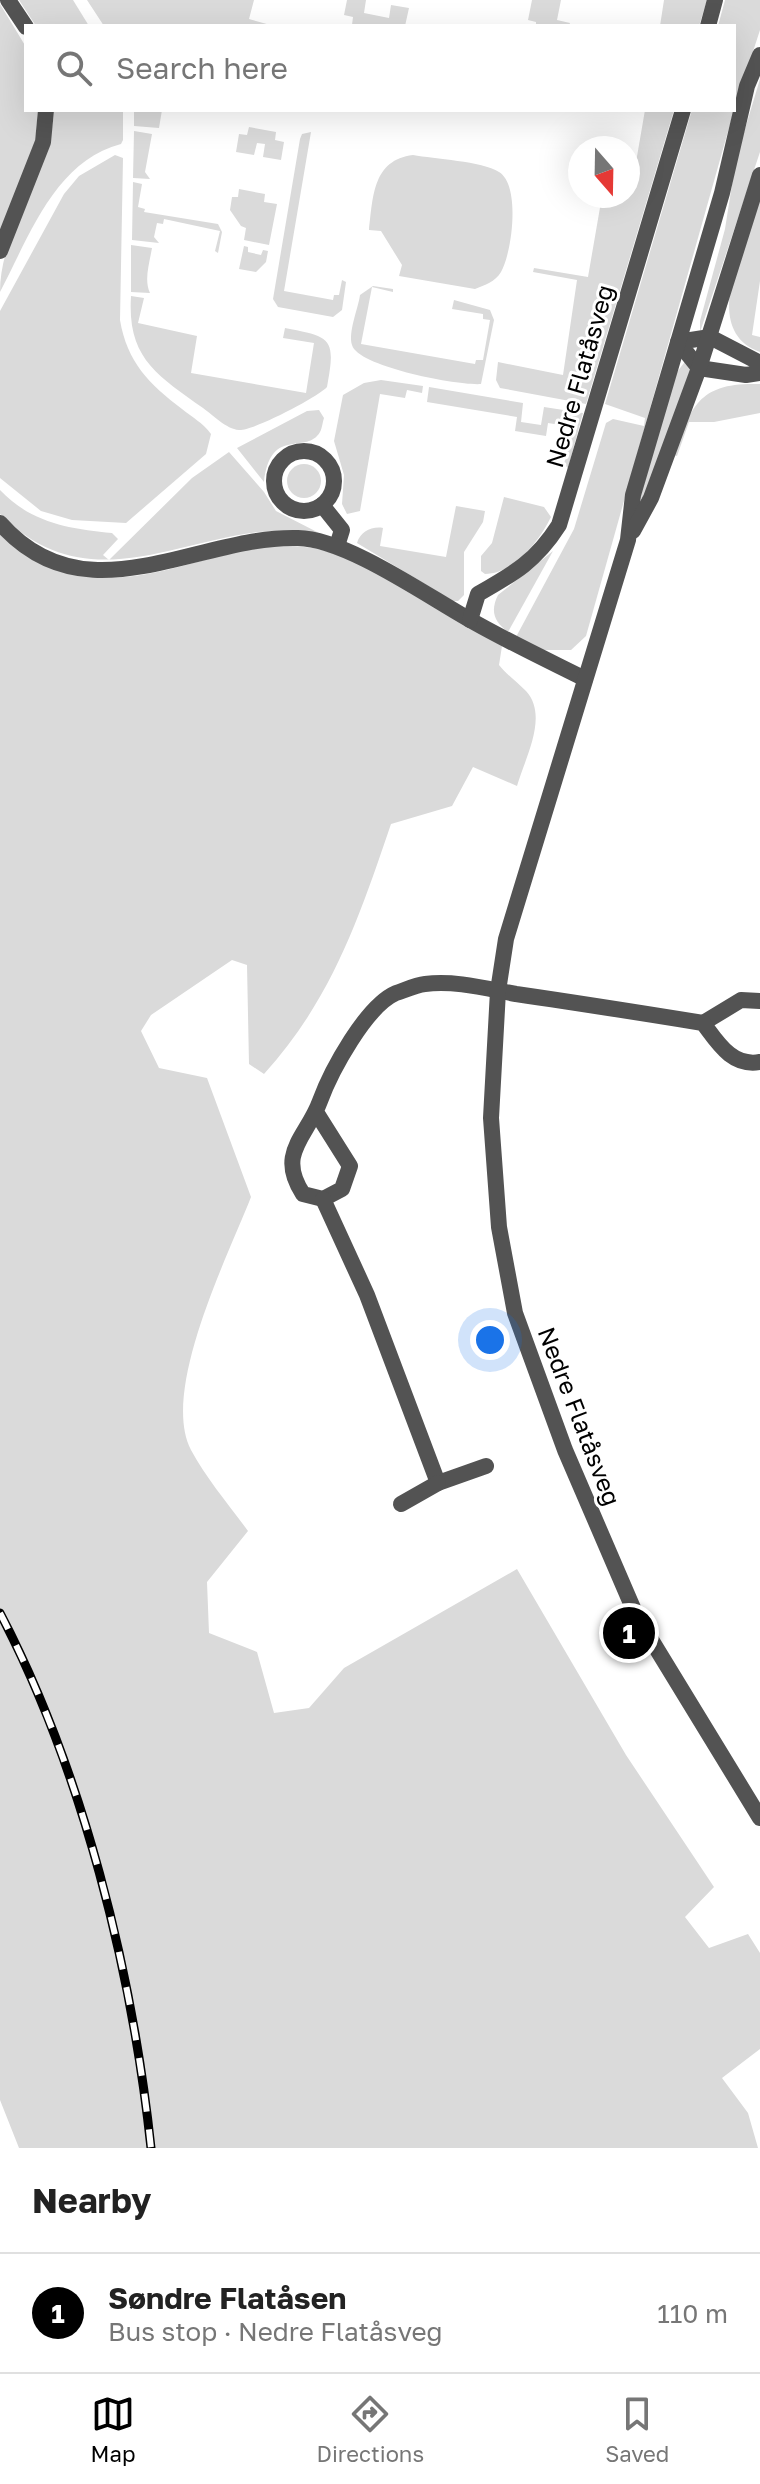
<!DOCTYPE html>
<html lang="en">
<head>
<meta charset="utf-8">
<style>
	body { margin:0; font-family:"Golos Text",sans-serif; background:#f2f2f2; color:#222 }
	.compass { position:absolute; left:568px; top:136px; width:72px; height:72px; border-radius:50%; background:#fff; box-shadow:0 8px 32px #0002; rotate:160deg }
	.you { position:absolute; left:490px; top:1340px; width:28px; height:28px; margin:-20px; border:6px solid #fff; border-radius:50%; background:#1a73e8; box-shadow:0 0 0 12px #1a73e833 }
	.badge { display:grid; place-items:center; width:52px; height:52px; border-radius:50%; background:#000; color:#fff; font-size:26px; font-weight:700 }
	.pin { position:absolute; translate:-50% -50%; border:4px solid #fff; box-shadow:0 2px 8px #0006 }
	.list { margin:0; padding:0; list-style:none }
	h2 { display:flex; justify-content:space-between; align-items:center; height:104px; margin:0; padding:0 32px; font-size:34px }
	h2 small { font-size:26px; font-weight:400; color:#767676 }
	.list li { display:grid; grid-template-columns:52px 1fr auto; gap:24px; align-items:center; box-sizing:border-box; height:120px; padding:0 32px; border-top:2px solid #e0e0e0 }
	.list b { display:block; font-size:30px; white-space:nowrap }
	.list p { margin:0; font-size:26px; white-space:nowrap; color:#767676 }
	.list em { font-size:26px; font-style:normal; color:#767676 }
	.icon { flex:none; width:44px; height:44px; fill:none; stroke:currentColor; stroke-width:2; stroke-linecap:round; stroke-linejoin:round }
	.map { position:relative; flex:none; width:760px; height:2148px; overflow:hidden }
	.search { position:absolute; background:#fff; box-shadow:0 8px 32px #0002; left:24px; right:24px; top:24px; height:88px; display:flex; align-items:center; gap:20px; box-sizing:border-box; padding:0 28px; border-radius:0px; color:#767676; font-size:30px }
	.sheet { height:224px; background:#fff }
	nav { display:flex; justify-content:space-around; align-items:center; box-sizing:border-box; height:112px; border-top:2px solid #e0e0e0; background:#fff; font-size:22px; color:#767676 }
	nav a { display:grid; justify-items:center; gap:4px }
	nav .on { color:#000 }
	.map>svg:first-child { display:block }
</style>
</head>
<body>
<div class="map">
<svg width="760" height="2148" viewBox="0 0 760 2148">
	<rect width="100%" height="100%" fill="#fff"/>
	<g fill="#dadada">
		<polygon points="19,0 73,0 89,26 36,26"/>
		<polygon points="87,0 254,0 249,19 274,26 104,26"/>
		<polygon points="347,0 366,0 364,13 389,18 391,5 409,8 405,26 352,25 353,17 344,15"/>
		<polygon points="532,0 561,0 557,20 570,23 569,26 536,26 536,22 528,20"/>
		<polygon points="664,0 707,0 699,26 660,26"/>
		<polygon points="725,0 760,0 760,30 734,110 734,26 718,26"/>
		<polygon points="0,4 26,47 26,110 38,110 35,144 0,232"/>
		<polygon points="760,79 760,152 700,332 700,321 725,229 736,159"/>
		<path d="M 54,110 L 123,110 L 123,140 L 121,144 C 55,161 29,237 0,292 C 0,228 51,175 54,110 Z"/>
		<polygon points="134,110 162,110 159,128 134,126"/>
		<polygon points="645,110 674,110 586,404 500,388 496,380 498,362 563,375 577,280 533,272 534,268 588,277 602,196 628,196 628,168 635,168"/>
		<polygon points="692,110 734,110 586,636 571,650 542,650 516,637 574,529 606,423 613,419 644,426 645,418 605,404"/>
		<polygon points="249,127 276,132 275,140 284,142 281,160 263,157 265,144 257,143 254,155 236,152 239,134 247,135"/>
		<polygon points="134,131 152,134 145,172 150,179 133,178"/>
		<polygon points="311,132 284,291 333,300 334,295 339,295 342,280 346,282 342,310 333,317 278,307 273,299 300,139 302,134"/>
		<path d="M 115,155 L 123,158 L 120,320 C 127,362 149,384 182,409 C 192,417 203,423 211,434 L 206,454 L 126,523 L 72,520 L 41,511 L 0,478 L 0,311 L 64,194 L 79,176 Z"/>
		<path d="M 413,155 C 434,159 482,161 499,172 C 521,185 512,253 501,272 C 495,282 485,285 475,289 L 399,276 L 402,265 L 381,231 L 369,230 C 373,196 373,160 413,155 Z"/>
		<polygon points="133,182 142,184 138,207 145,209 144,212 218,224 222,232 218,253 215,251 220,231 164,219 163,224 157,223 154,237 159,243 132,240"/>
		<polygon points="239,189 265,194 264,202 277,204 269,245 244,240 246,228 241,226 230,210 232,197 238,197"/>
		<path d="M 760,197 L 760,281 L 752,335 L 760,337 L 760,352 C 698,330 746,241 760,197 Z"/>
		<path d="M 131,245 L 152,248 C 149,265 144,280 150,293 L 131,292 Z"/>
		<polygon points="244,246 248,247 248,252 261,255 263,250 268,251 266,262 256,272 239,269"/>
		<path d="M 373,286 L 393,289 L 393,292 L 372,287 L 361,344 L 475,364 L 476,360 L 483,360 L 490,320 L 483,319 L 483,314 L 452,309 L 454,300 L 490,310 L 494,320 L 481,384 C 460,386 358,367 352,345 C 348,332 358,309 360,295 Z"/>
		<path d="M 131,296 L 144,298 L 138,323 L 197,336 L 191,373 L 306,393 L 314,343 L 283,338 L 285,328 C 332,337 336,338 327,387 C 318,397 253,431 239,430 C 226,429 213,415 203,408 C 157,375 127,358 131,296 Z"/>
		<polygon points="687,359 692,365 644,499 640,498 674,376"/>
		<polygon points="381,380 423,386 422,393 407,390 405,398 380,394 360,511 347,514 342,504 344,475 334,441 343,395 364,383"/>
		<path d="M 760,384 L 760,413 L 714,422 L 689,422 L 677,456 L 673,455 C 692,404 700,382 760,384 Z"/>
		<polygon points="429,387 523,403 521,422 541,425 544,407 583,413 568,468 564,464 573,427 548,423 546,436 515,431 517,417 427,402"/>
		<path d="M 319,410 L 324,418 C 322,424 322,432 317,436 C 302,452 270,429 264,482 L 237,448 L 307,411 Z"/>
		<path d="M 229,452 L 264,492 L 276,511 L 319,533 C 298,531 278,530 257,532 C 162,545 82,596 0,514 L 0,490 C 31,523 70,529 112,533 L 118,539 L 103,555 L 109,560 L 192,478 Z"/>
		<circle cx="304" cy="481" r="17"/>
		<path d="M 504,497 L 544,507 L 551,517 C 539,541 515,573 485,574 L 481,571 L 481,556 L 492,543 Z"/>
		<path d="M 456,506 L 485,511 L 483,522 L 464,552 L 464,595 L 458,601 L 453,601 L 357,543 C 360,532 372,526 383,528 L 380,546 L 446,557 Z"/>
		<path d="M 0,534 C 14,549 33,558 51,566 C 141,605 223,533 313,548 C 364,557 454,619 502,646 L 499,665 C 507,675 517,682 526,691 C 549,716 525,758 517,786 L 473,767 L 452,806 L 391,824 C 359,918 332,999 264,1074 L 249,1064 L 247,965 L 232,960 L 151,1015 L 141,1031 L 159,1068 L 207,1078 L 251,1197 C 228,1256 160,1391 191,1450 C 206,1478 229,1505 248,1531 L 207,1582 L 209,1633 L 257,1652 L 274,1713 L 309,1708 L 344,1668 L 517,1569 L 626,1755 L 714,1887 L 685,1917 L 709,1948 L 748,1934 L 760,1953 L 760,2049 L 722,2078 L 748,2113 L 758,2148 L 19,2148 L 0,2100 Z"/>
		<path d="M 553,551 L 508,632 C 494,622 490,611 498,595 Z"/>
	</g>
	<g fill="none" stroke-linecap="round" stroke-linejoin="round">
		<g stroke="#535353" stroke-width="16">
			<polyline points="8,0 26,27"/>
			<polyline points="708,26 715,0"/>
			<polyline points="0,251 43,142 46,110"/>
			<polyline points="760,363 710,337 678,342 699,368 746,375 760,373"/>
			<circle cx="304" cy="481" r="30"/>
			<polyline points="322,505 342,530 337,546"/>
			<path d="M 0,523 C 86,621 196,535 298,538 C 347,539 427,596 472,621 C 509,642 547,660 585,679"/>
			<path d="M 470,620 L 478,594 C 515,573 536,561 559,525 L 683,110"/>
			<polyline points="703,1023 741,1000 760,1001"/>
			<path d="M 316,1112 L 350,1166 L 342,1189 L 323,1199 L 303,1194 C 276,1153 307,1137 320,1101 C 331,1071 366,1006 396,993 C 405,990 416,985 425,984 C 455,980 488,989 516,994 C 578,1003 641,1013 703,1023 C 718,1043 732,1067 760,1062"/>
			<polyline points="323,1199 367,1295 438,1483 486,1466"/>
			<polyline points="401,1504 438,1483"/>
		</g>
		<g stroke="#535353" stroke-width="16">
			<polyline points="760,55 747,86 722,193 633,495 628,540 506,939 498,991 491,1118 499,1227 515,1313 565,1450 636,1615 760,1818"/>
			<polyline points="633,531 651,498 699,368 760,175"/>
		</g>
		<defs>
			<path id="rail" d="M 0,1613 C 83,1772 132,1970 151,2148"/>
		</defs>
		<use href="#rail" stroke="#000" stroke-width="9"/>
		<use href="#rail" stroke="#fff" stroke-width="6" stroke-dasharray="18" stroke-linecap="butt"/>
	</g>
	<g text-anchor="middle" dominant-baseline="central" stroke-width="6" stroke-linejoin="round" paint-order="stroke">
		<g font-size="24" fill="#000" stroke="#fff">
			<text transform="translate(579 376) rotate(-74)">Nedre Flatåsveg</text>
			<text transform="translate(580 1416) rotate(69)">Nedre Flatåsveg</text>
		</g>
	</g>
</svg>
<svg class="compass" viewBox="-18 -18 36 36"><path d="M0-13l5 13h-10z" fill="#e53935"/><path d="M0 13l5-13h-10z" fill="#767676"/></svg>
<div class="you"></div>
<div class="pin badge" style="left:629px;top:1633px">1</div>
<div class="search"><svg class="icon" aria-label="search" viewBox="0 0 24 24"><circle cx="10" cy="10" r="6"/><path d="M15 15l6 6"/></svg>Search here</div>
</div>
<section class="sheet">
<h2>Nearby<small></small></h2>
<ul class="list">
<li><span class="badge">1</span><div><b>Søndre Flatåsen</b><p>Bus stop · Nedre Flatåsveg</p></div><em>110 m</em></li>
</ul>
</section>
<nav>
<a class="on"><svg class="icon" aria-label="map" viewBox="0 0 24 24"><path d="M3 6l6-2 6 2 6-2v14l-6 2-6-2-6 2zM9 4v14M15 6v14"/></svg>Map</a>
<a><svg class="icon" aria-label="directions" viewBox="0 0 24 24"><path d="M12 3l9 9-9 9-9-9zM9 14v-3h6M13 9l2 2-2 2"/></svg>Directions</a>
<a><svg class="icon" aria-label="saved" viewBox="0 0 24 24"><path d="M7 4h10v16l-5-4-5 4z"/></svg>Saved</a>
</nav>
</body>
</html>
